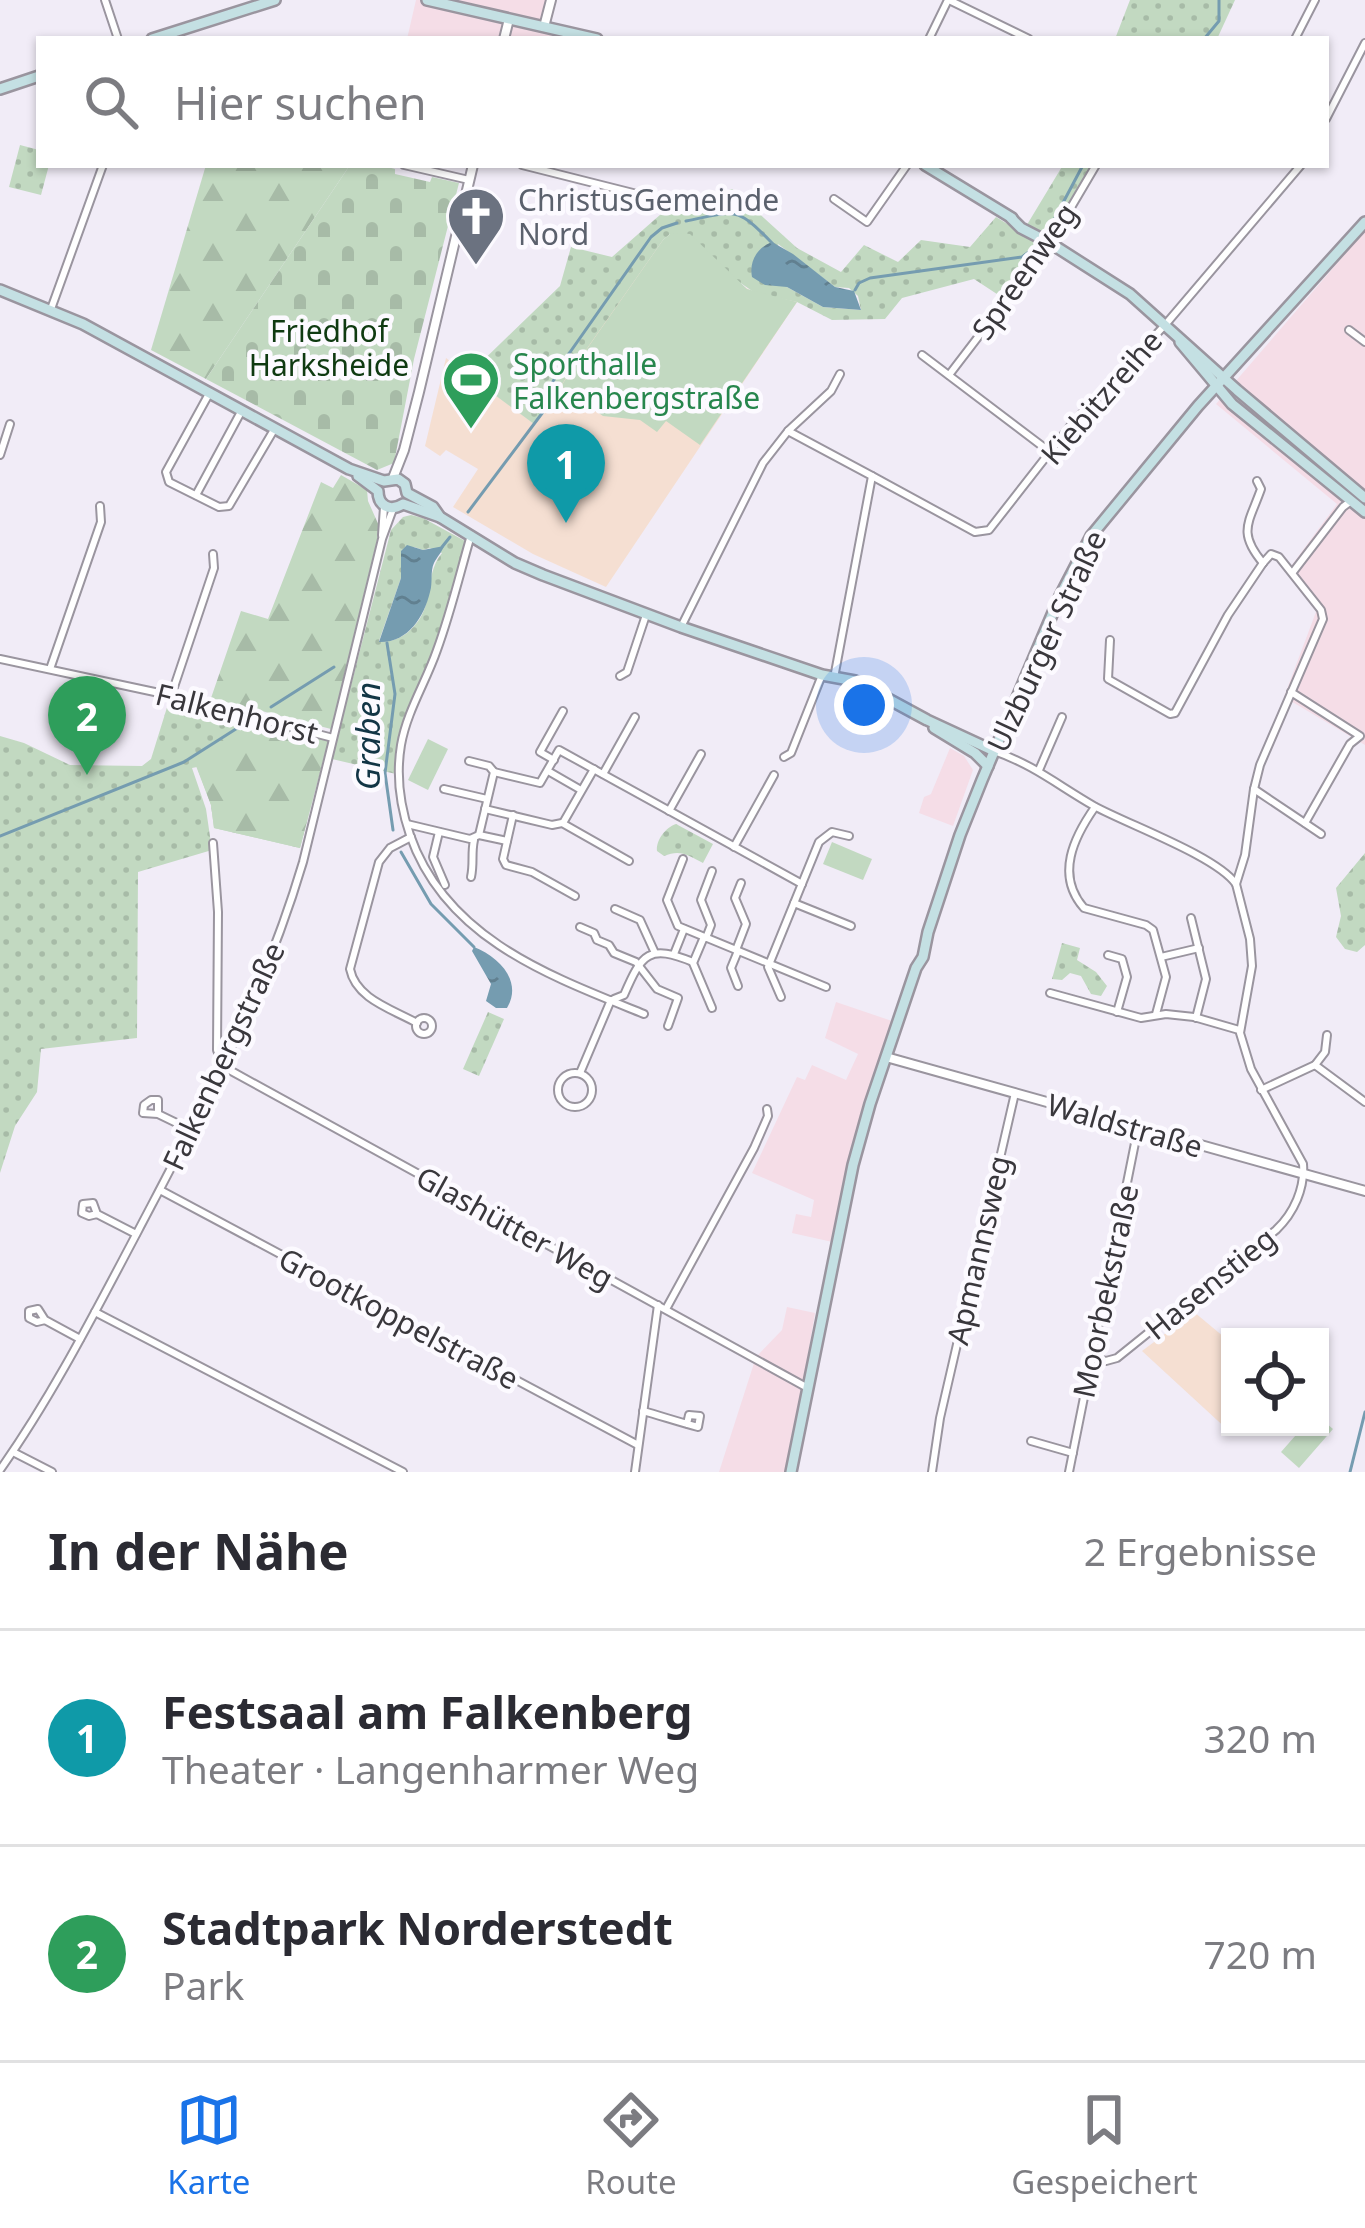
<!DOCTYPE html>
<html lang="de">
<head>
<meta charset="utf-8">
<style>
	body { margin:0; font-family:"Noto Sans",sans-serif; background:#f2f2f3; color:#2b2b33 }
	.controls { position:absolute; right:36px; bottom:36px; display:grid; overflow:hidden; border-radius:0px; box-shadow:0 3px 9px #0004 }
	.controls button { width:108px; height:108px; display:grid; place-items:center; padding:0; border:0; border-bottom:3px solid #e1e1e2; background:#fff; color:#2b2b33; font:60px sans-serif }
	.you { position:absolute; left:864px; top:705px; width:42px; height:42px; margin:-30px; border:9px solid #fff; border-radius:50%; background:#1a73e8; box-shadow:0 0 0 18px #1a73e833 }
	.badge { display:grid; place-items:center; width:78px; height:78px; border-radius:50%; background:#1a73e8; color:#fff; font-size:39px; font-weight:700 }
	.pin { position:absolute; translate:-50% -99px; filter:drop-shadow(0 3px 6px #0008) }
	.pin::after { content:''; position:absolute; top:63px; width:42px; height:36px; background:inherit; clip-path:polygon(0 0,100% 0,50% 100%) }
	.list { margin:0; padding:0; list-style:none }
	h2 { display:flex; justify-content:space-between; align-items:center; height:156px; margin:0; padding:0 48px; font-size:51px }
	h2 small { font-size:39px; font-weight:400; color:#7c7c81 }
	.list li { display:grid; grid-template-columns:78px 1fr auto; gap:36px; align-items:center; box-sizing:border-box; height:216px; padding:0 48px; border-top:3px solid #e1e1e2 }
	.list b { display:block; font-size:45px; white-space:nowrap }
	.list p { margin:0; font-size:39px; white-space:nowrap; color:#7c7c81 }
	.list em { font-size:39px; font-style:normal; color:#7c7c81 }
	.icon { flex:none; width:66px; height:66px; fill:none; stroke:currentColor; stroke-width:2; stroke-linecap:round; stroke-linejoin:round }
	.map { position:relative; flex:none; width:1365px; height:1472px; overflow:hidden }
	.search { position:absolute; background:#fff; box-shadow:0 3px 9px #0004; left:36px; right:36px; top:36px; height:132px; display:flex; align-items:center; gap:30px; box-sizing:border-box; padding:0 42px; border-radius:0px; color:#7c7c81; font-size:45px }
	.sheet { height:588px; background:#fff }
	nav { display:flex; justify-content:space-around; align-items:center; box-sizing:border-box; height:168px; border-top:3px solid #e1e1e2; background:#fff; font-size:33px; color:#7c7c81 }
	nav a { display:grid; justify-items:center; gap:6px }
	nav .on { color:#1a73e8 }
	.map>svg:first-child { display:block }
</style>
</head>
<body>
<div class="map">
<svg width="1365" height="1472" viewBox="0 0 1365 1472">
	<defs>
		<pattern id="grass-dots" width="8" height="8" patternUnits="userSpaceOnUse" patternTransform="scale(3)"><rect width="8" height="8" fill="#c2d9c1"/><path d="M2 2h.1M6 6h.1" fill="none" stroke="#a7bba7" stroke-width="1.8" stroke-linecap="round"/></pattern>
		<pattern id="forest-firs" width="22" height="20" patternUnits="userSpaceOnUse" patternTransform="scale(3)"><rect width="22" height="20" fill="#c2d9c1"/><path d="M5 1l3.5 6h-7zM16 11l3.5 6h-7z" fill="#a7bba7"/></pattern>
		<pattern id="cemetery-stones" width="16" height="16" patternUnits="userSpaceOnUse" patternTransform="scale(3)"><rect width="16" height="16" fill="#c2d9c1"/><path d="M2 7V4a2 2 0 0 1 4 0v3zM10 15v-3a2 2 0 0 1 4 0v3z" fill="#a7bba7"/></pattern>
		<pattern id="water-ripples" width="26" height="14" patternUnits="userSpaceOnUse" patternTransform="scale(3)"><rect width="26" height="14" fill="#759cb0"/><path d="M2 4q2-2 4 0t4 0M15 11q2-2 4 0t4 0" fill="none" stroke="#618090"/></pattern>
	</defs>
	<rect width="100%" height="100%" fill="#f1ecf7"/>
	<g fill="#f5dde7">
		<polygon points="416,0 550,0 543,27 586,39 407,39"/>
		<polygon points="1365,231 1365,745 1284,697 1316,612 1313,603 1286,573 1337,504 1216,404"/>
		<polygon points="950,748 964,756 973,770 953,826 919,813 924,797 931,794"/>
		<polygon points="836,1002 892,1021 864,1116 837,1243 792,1233 796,1214 811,1217 814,1200 752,1173 797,1077 805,1080 812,1065 846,1080 858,1054 825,1038"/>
		<polygon points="787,1307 815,1313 788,1472 719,1472 756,1357 782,1330"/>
	</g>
	<g fill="#f5dfd2">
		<polygon points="663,240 755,293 797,302 606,587 533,554 453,507 478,469 446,450 440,456 425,446 446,358 533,423"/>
		<polygon points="1194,1312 1230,1342 1230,1427 1235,1427 1230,1432 1142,1351"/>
	</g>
	<g fill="url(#grass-dots)" fill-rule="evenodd">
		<polygon points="1130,0 1235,0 1217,39 1115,39"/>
		<polygon points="20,145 39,150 39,165 49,165 41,195 9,187"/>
		<path d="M 1063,165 L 1092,165 L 1043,246 L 1003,298 L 974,279 L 902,298 L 885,319 L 832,320 L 797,302 L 755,293 L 670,234 L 663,240 L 534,424 L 468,375 L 560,286 L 571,247 L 612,257 L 669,207 L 732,189 L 797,248 L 841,272 L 864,245 L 898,262 L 921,240 L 970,247 L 996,217 L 1022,233 ZM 778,244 L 835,287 L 849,288 L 858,296 L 861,310 L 823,307 L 787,287 Z"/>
		<path d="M 411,515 L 423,518 L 465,541 L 435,647 L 403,725 L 396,774 L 332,759 L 391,530 L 403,517 ZM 414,547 L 423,550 L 430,548 L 442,553 C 422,577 438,608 407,633 C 397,640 390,642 379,641 L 401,578 L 401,551 Z"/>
		<polygon points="169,701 328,741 300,848 214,828 211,805 197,767 192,768 206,809 212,850 138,872 137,1038 41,1049 37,1092 15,1126 0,1173 0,736 24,743 70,765 142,766 151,759"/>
		<path d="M 676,824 L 713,844 L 703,863 C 688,855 680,849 664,856 L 657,851 C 656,840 665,828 676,824 Z"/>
		<polygon points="1365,853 1365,945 1357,952 1345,949 1336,937 1341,916 1336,888"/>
		<polygon points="1062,943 1080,948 1077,960 1096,972 1107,986 1101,996 1091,994 1081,976 1070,973 1062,980 1052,979"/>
		<polygon points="488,1012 504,1019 479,1076 463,1069"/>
	</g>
	<g fill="url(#forest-firs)">
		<polygon points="206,165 350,165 206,379 151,350"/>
		<polygon points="341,475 367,490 368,501 380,528 331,729 211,698 241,611 268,619 321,482 333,488"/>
		<polygon points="241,719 328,741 300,848 214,828 211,805 196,766"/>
	</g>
	<polygon fill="url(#cemetery-stones)" points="350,165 380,165 395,169 395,174 430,182 432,177 459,183 414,359 394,463 377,470 206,379"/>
	<g fill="#c2d9c1">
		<polygon points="678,233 690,234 747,289 797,302 700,445 666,421 657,432 640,420 603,416 561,386 663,240 670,234"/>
		<polygon points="428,739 448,749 428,790 408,780"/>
		<polygon points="832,842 872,859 863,880 823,864"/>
		<polygon points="1320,1418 1333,1429 1299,1468 1281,1452 1303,1427 1320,1427"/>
	</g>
	<g fill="url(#water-ripples)">
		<path d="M 772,242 L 793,254 L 835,287 L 854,291 L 861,310 L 823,307 L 787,287 L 765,285 L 752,277 C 749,261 757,248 772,242 Z"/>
		<path d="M 407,545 L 423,550 L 444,546 C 442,552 437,557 434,563 C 430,571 433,583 430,592 C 424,617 408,643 379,642 L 401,578 L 401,551 Z"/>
		<path d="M 474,947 C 499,957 523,981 507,1008 L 496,1008 L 486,1001 L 491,984 L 472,951 Z"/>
	</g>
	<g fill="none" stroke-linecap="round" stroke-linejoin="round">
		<g stroke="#759cb0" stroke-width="3">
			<polyline points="1204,39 1219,21 1219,0"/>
			<path d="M 686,221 C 737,211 735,205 773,244"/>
			<polyline points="1047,233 1083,165"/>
			<polyline points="855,290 859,283 870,278 1022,257 1037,246"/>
			<polyline points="468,512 552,400 550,388 561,365 651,237 662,228 677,223"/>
			<polyline points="442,547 450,537"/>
			<polyline points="387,643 395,694 385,773 393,830"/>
			<polyline points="271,707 334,667"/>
			<polyline points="0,836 184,762 239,727"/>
			<polyline points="401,852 431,904 474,947"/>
			<polyline points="1350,1472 1365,1412"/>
		</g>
		<defs>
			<g id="minor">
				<polyline points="105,0 118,39"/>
				<polyline points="949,0 1029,39"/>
				<polyline points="929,39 948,0"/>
				<polyline points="1295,39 1315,0"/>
				<polyline points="1326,119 1365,43"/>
				<polyline points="404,165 469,180"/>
				<polyline points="522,165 641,195 653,204"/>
				<polyline points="834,199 867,222 907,165"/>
				<polyline points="51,309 103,165"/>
				<polyline points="1349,330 1365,342"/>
				<polyline points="922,355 1050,452"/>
				<polyline points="949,375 1050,243 1096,165"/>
				<polyline points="210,392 166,472 169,482 219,507 229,506 275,428"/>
				<polyline points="788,431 872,476 834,678"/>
				<polyline points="0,455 10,424"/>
				<polyline points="872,476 975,532 989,530 1071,425 1165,325 1301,165"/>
				<path d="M 1257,481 L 1261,489 C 1249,523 1237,532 1263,563"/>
				<polyline points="196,495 242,410"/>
				<polyline points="382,535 384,507"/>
				<path d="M 471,535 C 460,573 451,612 437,650 C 426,682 407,711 401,745 C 396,775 400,806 410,835 C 446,939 550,976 644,1014"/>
				<polyline points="1293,572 1343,507 1351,501"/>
				<polyline points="681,627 763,463 788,431 831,391 840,374"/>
				<polyline points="1110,640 1108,679 1170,714 1175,713 1228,615 1263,563"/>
				<polyline points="0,659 164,694 333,738"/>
				<polyline points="50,669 101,522 100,506"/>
				<polyline points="620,676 627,672 646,615"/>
				<polyline points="1291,692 1360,736 1350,744 1305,823"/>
				<polyline points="171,696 214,568 213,554"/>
				<path d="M 994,751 C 1034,765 1059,786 1094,806 C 1129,825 1216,856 1236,884"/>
				<polyline points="784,757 791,753 822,675"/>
				<polyline points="554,760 540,752 563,711"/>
				<polyline points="469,761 489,766 494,772 479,835"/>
				<polyline points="1039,770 1062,717"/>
				<polyline points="548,771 581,790"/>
				<polyline points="494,772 540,783 559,750 802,884"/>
				<polyline points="603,774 635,717"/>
				<polyline points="444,789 487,799"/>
				<polyline points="1254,789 1321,834"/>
				<path d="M 1095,807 C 1074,837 1055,875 1084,908 L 1146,925 L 1153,930 L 1166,977 L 1156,1014"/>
				<polyline points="485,809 552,825 562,823 629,861"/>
				<polyline points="669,811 701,754"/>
				<polyline points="513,815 503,859 506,865 532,872 575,896"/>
				<polyline points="563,823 594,769"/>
				<polyline points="407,824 470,839 479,835 507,841"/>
				<polyline points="439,832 433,857 445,885"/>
				<path d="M 411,837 L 390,848 L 379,862 L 350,969 C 356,999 392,1009 417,1023"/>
				<polyline points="213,843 218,912 217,1050 224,1067 806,1387"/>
				<polyline points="734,847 774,775"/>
				<polyline points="683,859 667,900 678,926 826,987"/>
				<path d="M 471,877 C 474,863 471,854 474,840"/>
				<polyline points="794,903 851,926"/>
				<polyline points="615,909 640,920 655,953"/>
				<polyline points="1191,918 1206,979 1196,1018"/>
				<polyline points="580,927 594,933 597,940 609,945 614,953 636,962 657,989 678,998 668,1026"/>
				<polyline points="704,937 693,963 712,1008"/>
				<polyline points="706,938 711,925 701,900 712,871"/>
				<polyline points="736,950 746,924 735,898 741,883"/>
				<polyline points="738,951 731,968 738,986"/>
				<polyline points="674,954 684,929"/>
				<polyline points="1108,955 1122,959 1127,977 1117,1012"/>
				<polyline points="1161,957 1199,948"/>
				<polyline points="1050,993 1141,1018 1166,1014 1194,1017 1239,1030"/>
				<polyline points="781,997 768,967 819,842 832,832 849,836"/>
				<path d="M 614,999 L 624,995 C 642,953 649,944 693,962"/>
				<circle cx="424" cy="1026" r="8"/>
				<polyline points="1315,1065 1325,1052 1327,1035"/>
				<polyline points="580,1073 611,1000"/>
				<circle cx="575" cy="1090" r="17"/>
				<polyline points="1261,1090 1315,1065 1365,1102"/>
				<polyline points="158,1114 158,1100 151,1100 144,1105 143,1113 158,1114 191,1130"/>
				<polyline points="160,1190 638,1445"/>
				<polyline points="97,1214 93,1203 83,1204 82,1213 89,1216 97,1214 136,1234"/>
				<polyline points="666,1309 754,1148 768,1116 767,1109"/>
				<polyline points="95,1312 403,1472"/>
				<polyline points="45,1320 38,1309 29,1311 29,1318 37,1322 45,1320 80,1339"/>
				<path d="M 1091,1358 L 1106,1361 L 1117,1358 L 1276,1230 C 1294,1213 1305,1188 1303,1164 L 1251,1069 L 1240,1033 L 1252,966 L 1250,939 L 1236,884 L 1245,855 L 1254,789 L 1260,765 L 1323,619 L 1321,610 L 1279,557 L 1271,554 L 1263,563"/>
				<path d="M 643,1411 C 661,1416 679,1422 698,1427 L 700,1416 L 689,1415 L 687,1424"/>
				<polyline points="1031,1441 1073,1453"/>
				<polyline points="13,1452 52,1472"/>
				<path d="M 0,1470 C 53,1395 95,1312 138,1231 C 203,1107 263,997 303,862 L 382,539 L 393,509"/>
				<polyline points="635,1472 658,1305"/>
				<polyline points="932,1472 940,1418 1015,1093"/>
				<polyline points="1069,1472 1138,1128"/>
			</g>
			<g id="tertiary">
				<polyline points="544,27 551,0"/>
				<polyline points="504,39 509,19"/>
				<polyline points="393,478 404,450 419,392 473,165"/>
				<polyline points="886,1057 1365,1191"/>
			</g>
			<g id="secondary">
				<polyline points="427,0 597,39"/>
				<polyline points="152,39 275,0"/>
				<polyline points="0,89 39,76"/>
				<polyline points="925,165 1012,218"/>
				<polyline points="1011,218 1021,228 1050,243 1130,294 1237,390 1365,498"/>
				<polyline points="0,290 83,324 349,469 384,481 398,479 405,484 407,493 433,507 440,517 515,563 543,575 681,627 822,675 855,681 927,720 994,751"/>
				<polyline points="1180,342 1232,404 1365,512"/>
				<path d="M 358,476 L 378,491 C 378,506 390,512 403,504 L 440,517"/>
				<polyline points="934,728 975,753 988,766"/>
				<polyline points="791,1472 853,1165 870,1104 916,968 923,957 928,932 960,835 982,780 1060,596 1091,536 1198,406 1365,222"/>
			</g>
		</defs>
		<use href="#minor" stroke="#9a959f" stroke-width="10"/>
		<use href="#tertiary" stroke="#9a959f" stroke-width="12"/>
		<use href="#secondary" stroke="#9a959f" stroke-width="14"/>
		<use href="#minor" stroke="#fff" stroke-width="6"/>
		<use href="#tertiary" stroke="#fff" stroke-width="8"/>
		<use href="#secondary" stroke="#c4e0e3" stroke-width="9"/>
	</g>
	<defs>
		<symbol id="church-pin" viewBox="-11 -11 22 30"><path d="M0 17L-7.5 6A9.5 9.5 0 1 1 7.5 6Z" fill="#6b7280" stroke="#fcfaff"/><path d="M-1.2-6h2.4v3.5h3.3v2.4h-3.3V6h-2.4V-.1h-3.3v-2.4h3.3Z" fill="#fff"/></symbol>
		<symbol id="stadium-pin" viewBox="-11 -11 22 30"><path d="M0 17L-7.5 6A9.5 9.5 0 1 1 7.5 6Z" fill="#2e9e5b" stroke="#fcfaff"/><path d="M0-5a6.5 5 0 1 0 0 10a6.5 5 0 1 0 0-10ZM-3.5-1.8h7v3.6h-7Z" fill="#fff"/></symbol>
	</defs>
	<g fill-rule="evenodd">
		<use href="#church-pin" x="443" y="183" width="66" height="90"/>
		<use href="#stadium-pin" x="438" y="347" width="66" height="90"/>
	</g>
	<g text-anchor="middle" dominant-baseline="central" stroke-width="9" stroke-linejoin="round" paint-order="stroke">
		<g font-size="30" fill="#5b616d" stroke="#fcfaff" text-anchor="start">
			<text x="518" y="199">ChristusGemeinde<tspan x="518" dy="34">Nord</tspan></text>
		</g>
		<g font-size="30" fill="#39373c" stroke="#fcfaff">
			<text transform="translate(1024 271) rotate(-55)">Spreenweg</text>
			<text transform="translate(1101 397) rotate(-49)">Kiebitzreihe</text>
			<text transform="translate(1046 641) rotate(-65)">Ulzburger Straße</text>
			<text transform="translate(237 713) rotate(14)">Falkenhorst</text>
			<text transform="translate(223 1056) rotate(-65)">Falkenbergstraße</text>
			<text transform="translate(1125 1125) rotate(16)">Waldstraße</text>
			<text transform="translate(515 1227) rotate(29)">Glashütter Weg</text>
			<text transform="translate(978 1250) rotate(-77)">Apmannsweg</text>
			<text transform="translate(1210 1283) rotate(-39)">Hasenstieg</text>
			<text transform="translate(1105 1291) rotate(-78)">Moorbekstraße</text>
			<text transform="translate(399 1318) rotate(28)">Grootkoppelstraße</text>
		</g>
		<g font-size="30" fill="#0f3a11" stroke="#fcfaff">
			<text x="329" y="330">Friedhof<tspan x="329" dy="34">Harksheide</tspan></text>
		</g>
		<g font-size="30" fill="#27864d" stroke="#fcfaff" text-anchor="start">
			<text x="513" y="363">Sporthalle<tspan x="513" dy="34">Falkenbergstraße</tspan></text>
		</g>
		<g font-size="33" font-style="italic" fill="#123545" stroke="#fcfaff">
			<text transform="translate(367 736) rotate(-90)">Graben</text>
		</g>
	</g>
</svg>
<div class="controls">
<button><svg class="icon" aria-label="locate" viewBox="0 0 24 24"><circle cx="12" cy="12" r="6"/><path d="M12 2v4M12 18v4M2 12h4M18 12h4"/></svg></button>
</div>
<div class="you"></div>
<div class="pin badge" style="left:566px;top:523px;background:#0f9aa8">1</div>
<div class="pin badge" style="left:87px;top:775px;background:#2e9e5b">2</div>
<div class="search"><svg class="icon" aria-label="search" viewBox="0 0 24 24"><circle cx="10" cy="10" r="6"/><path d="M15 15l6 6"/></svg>Hier suchen</div>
</div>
<section class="sheet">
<h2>In der Nähe<small>2 Ergebnisse</small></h2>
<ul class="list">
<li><span class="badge" style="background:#0f9aa8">1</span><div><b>Festsaal am Falkenberg</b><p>Theater · Langenharmer Weg</p></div><em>320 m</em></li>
<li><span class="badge" style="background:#2e9e5b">2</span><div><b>Stadtpark Norderstedt</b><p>Park</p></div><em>720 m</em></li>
</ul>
</section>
<nav>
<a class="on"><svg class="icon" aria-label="map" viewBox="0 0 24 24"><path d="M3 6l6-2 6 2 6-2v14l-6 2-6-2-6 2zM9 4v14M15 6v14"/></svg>Karte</a>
<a><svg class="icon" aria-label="directions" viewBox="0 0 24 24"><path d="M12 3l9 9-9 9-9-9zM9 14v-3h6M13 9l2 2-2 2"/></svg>Route</a>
<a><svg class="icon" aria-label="saved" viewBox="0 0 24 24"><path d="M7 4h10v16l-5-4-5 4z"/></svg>Gespeichert</a>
</nav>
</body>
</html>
